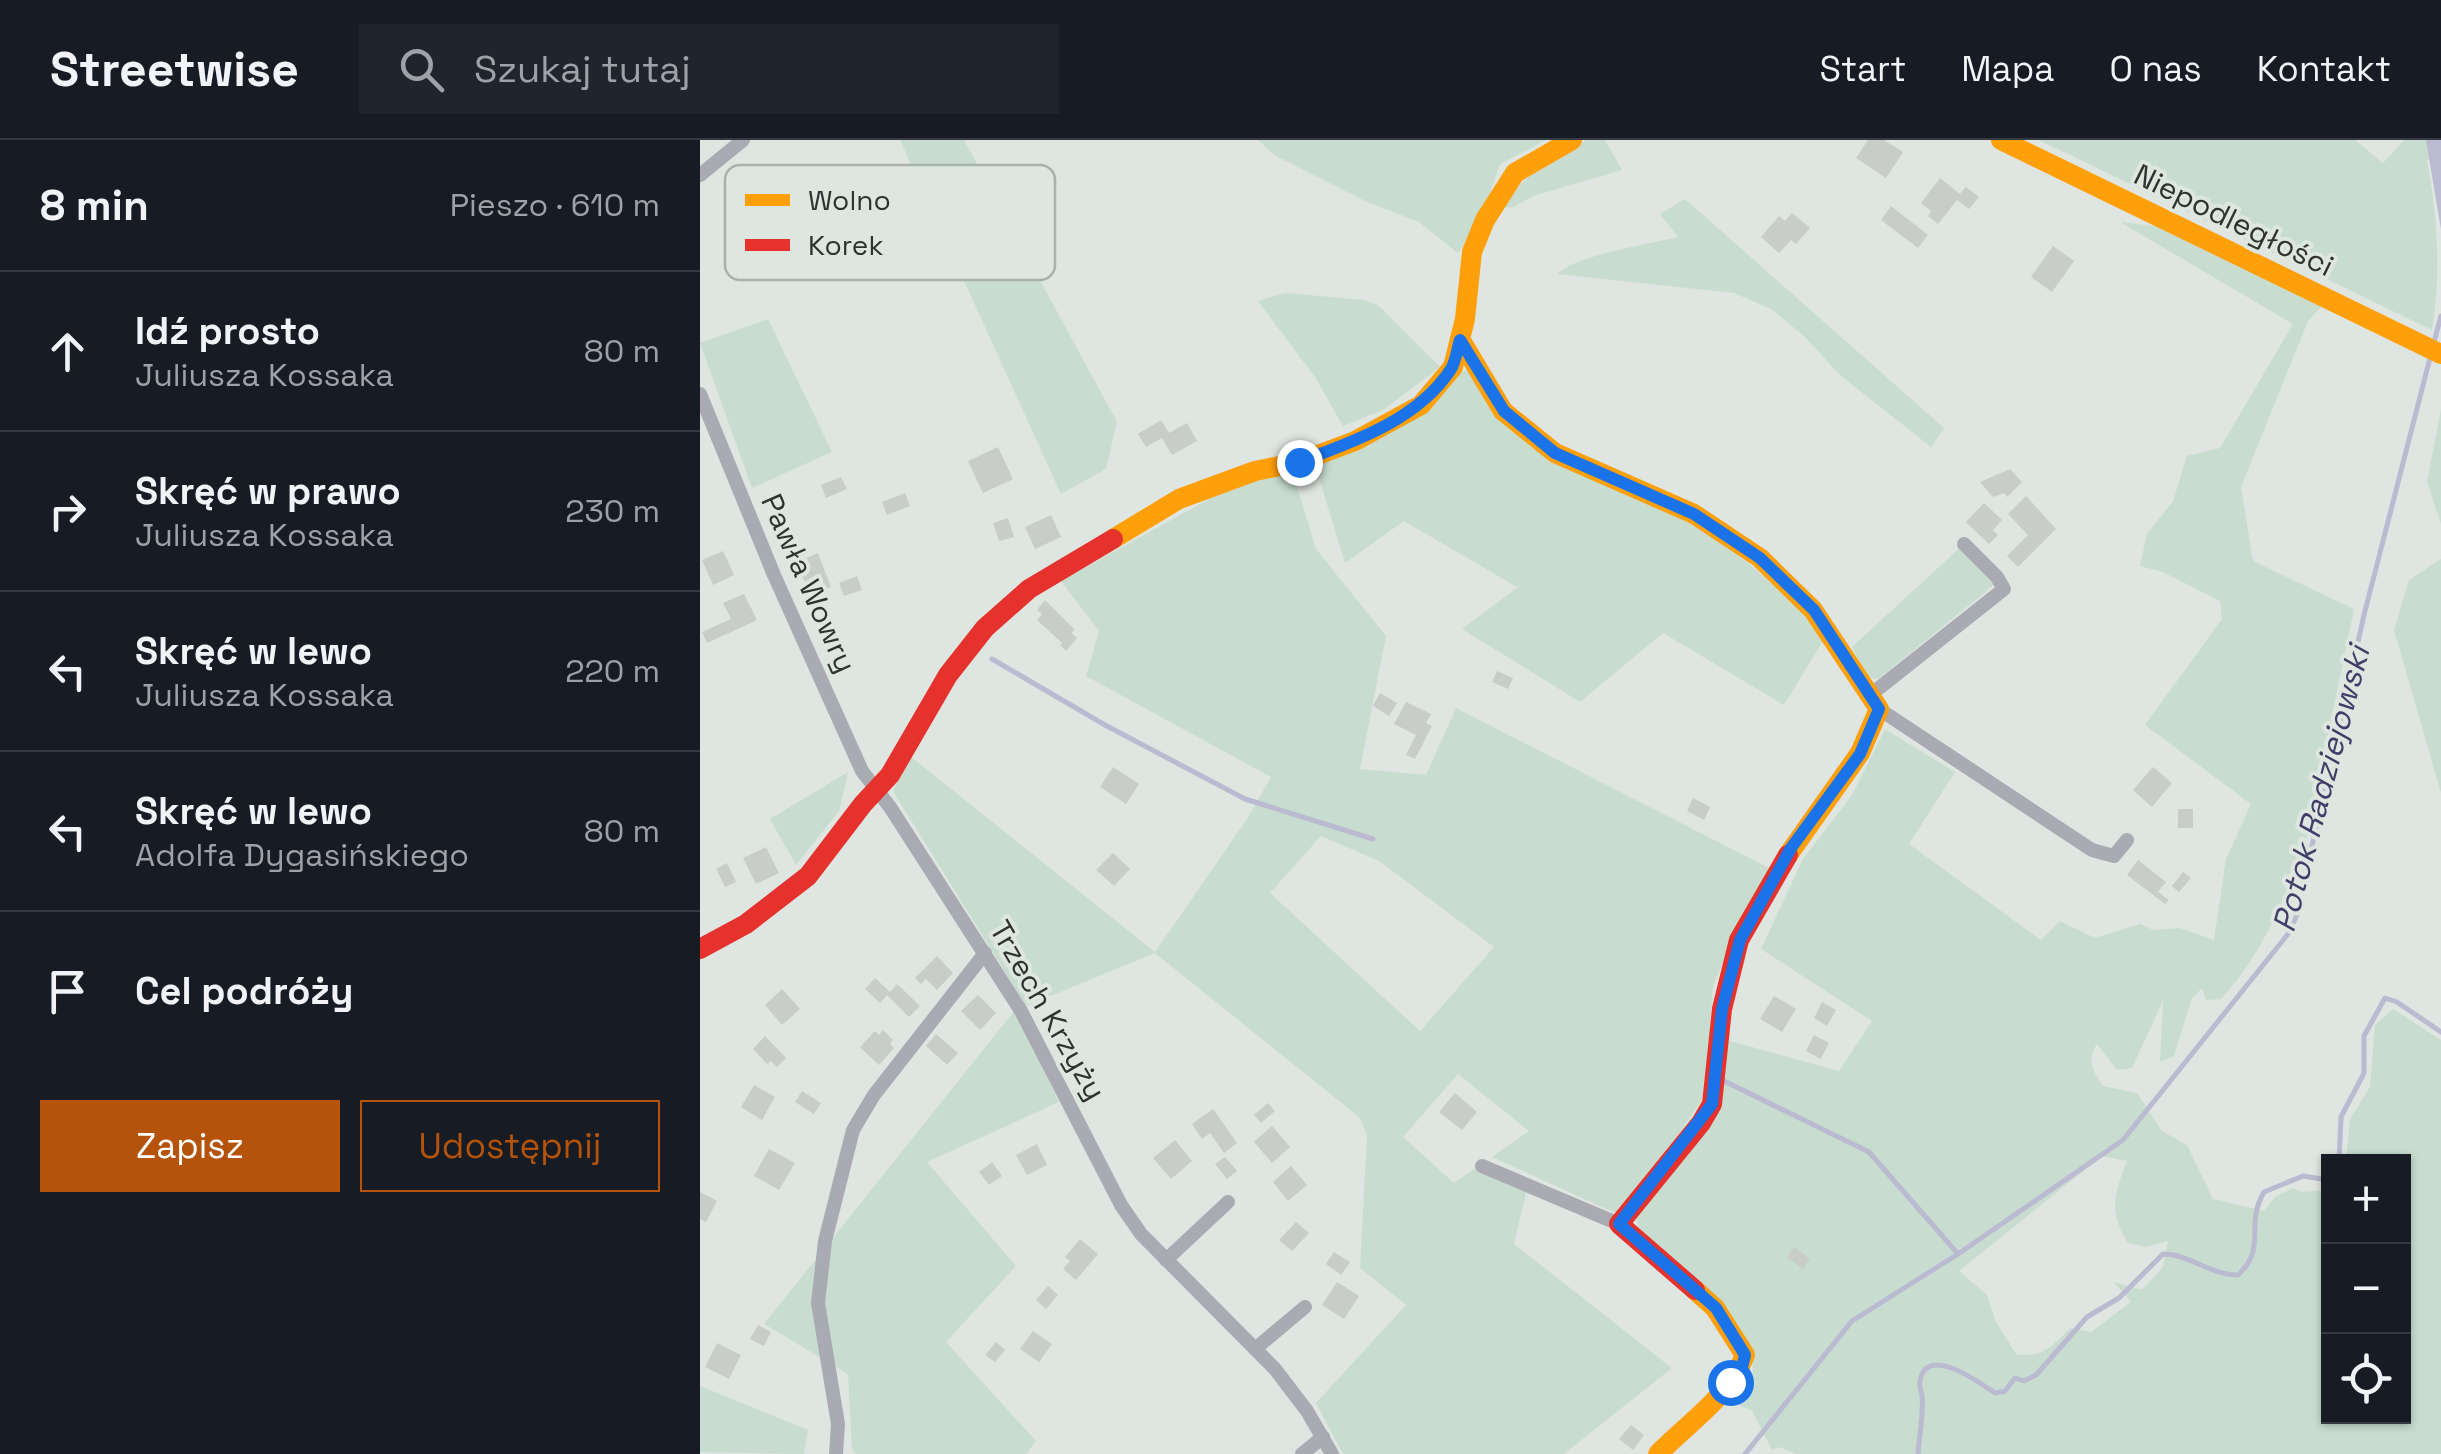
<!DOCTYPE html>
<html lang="pl">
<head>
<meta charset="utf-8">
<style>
	body { margin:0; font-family:"Space Grotesk",sans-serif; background:#20242c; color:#f1f3f6 }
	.controls { position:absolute; right:30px; bottom:30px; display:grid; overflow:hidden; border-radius:0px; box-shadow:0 2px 8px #0004 }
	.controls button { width:90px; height:90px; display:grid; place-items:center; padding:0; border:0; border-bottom:2px solid #363941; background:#171b24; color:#f1f3f6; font:50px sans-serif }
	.stop { position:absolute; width:30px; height:30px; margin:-22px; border:8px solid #1a73e8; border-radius:50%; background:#fff }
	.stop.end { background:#1a73e8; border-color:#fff; box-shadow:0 2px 10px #0008 }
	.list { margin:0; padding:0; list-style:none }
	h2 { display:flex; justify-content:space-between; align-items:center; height:130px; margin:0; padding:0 40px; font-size:42px }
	h2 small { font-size:32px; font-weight:400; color:#9ea1a6 }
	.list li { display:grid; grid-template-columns:65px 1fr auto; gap:30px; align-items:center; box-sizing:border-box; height:160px; padding:0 40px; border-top:2px solid #363941 }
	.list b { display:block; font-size:38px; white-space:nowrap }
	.list p { margin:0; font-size:32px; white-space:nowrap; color:#9ea1a6 }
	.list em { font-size:32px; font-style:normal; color:#9ea1a6 }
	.actions { display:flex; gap:20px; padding:30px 40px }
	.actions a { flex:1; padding:22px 0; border:2px solid #b45309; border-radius:0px; text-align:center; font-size:35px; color:#b45309 }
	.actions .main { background:#b45309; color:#fff }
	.icon { flex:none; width:55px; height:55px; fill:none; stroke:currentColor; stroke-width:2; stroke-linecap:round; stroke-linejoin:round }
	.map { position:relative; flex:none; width:1741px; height:1314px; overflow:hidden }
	header { display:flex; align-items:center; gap:60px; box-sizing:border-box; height:140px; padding:0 50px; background:#171b24; border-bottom:2px solid #363941 }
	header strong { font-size:48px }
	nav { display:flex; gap:55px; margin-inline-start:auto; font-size:35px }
	.search { width:700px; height:90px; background:#20242c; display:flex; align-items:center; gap:25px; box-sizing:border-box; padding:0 35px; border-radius:0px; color:#9ea1a6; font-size:38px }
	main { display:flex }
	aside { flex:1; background:#171b24 }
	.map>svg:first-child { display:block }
</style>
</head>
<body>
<header>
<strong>Streetwise</strong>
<div class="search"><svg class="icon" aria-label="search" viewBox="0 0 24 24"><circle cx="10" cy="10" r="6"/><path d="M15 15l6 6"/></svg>Szukaj tutaj</div>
<nav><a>Start</a><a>Mapa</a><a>O nas</a><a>Kontakt</a></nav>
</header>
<main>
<aside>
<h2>8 min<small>Pieszo · 610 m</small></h2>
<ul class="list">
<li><svg class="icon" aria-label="ahead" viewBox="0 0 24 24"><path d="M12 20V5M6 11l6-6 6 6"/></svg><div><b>Idź prosto</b><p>Juliusza Kossaka</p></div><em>80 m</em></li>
<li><svg class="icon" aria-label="right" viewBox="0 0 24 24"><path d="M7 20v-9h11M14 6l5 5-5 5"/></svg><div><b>Skręć w prawo</b><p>Juliusza Kossaka</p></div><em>230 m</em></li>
<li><svg class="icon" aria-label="left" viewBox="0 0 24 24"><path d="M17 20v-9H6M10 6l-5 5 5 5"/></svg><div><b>Skręć w lewo</b><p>Juliusza Kossaka</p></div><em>220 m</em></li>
<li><svg class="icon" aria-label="left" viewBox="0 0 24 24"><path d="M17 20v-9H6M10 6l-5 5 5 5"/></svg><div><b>Skręć w lewo</b><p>Adolfa Dygasińskiego</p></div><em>80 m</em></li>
<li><svg class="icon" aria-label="arrive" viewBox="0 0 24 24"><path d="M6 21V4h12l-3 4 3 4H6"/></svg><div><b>Cel podróży</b></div></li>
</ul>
<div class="actions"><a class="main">Zapisz</a><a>Udostępnij</a></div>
</aside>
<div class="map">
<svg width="1741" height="1314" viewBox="0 0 1741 1314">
	<rect width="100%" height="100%" fill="#dfe5e1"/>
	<g fill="#c8ddcf" fill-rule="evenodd">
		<polygon points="200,0 264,0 417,282 406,329 361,354"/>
		<polygon points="558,0 846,0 800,24 777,88 758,113 719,82 665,61 574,15"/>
		<polygon points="886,0 905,0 922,30 833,56 814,67 799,68 832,33"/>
		<path d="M 1339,0 L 1655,0 L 1683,23 L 1704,0 L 1741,0 L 1741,6 L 1727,21 C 1738,78 1741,134 1732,190 Z"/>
		<path d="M 985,59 L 1244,288 L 1231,307 L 1140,235 L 1104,196 L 1071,169 L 1034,153 L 857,134 C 877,115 949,104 978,97 L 960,74 Z"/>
		<path d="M 1420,82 L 1462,87 L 1622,166 L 1608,181 L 1541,347 L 1553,421 L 1654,469 L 1593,764 L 1581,766 C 1564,800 1547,831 1521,859 L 1506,860 L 1502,848 L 1492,858 L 1474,916 L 1460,922 L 1463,861 L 1432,928 L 1417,930 L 1397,904 C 1386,919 1393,932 1403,946 L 1437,953 L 1462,991 L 1487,1005 L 1513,1059 L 1564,1071 L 1575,1057 L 1593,1048 L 1603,1052 L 1628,1050 L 1628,1276 L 1704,1276 L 1704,1022 L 1646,1021 L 1650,979 L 1670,947 L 1675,885 L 1693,869 L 1741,900 L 1741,1314 L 1097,1314 L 1079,1307 L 1072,1310 L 1052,1271 L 1023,1258 L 1053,1232 L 1052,1212 L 939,1092 L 936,1075 L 1015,974 L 1023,899 L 1139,931 L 1172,881 L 1061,809 L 1103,719 L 1152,655 L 1185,589 L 1255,632 L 1209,704 L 1341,800 L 1360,781 L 1395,798 L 1440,784 L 1453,790 L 1480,788 L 1514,800 L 1526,719 L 1551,664 L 1445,585 L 1522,479 L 1520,461 L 1463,432 L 1440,426 L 1447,394 L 1473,361 L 1487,316 L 1520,308 L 1593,184 ZM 1402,1016 L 1427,1021 C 1414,1054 1408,1071 1428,1103 L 1446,1107 L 1468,1101 L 1463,1127 L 1442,1150 L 1414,1142 L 1431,1162 L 1391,1192 L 1370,1188 C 1353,1206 1341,1219 1316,1214 L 1296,1182 L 1287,1155 L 1259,1131 Z"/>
		<polygon points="585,153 665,160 679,166 740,227 683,270 643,286 615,237 558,161"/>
		<polygon points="68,179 132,312 52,348 0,203"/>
		<polygon points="767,230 799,275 995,385 1048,423 1107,474 1126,496 1084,565 963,493 880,562 762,489 821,445 817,447 704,381 645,423 615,325 753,234"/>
		<polygon points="1741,269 1741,384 1727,342"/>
		<path d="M 582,333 L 595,340 L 616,409 L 686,496 L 660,629 L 726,635 L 756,568 L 1071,729 L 1044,773 L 1013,846 L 1005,955 L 981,991 L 915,1073 L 792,1017 L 829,991 L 758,934 L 703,997 L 754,1043 L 774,1029 L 827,1048 L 814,1104 L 972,1228 L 864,1314 L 643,1314 L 616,1263 L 706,1165 L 660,1128 L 667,995 L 659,977 L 455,813 L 326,866 L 193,651 L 211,617 L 455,812 L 547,679 L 571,637 L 386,536 L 399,491 L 361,441 L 518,354 ZM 621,696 L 679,721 L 794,807 L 720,891 L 570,753 Z"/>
		<polygon points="1264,404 1294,445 1178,539 1167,537 1152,507"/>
		<polygon points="1741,419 1741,653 1694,490 1709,440"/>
		<polygon points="148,632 139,671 96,725 70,679"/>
		<polygon points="315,870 359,962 227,1022 316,1126 246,1202 336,1301 326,1314 157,1314 152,1309 148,1234 64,1184"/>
		<polygon points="0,1246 108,1290 104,1314 0,1312"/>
	</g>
	<polygon fill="#babad0" points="1726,0 1741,0 1741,89"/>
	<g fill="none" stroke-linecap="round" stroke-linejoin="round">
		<g stroke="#babad0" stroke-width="5">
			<polyline points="1734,202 1741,176"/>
			<polyline points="292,519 405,585 545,659 673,699"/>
			<polyline points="1018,938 1169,1012 1258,1114"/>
			<polyline points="1639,1022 1641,977 1664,933 1664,896 1685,858 1697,862 1741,892"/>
			<polyline points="1045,1314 1152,1181 1258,1114 1423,1000 1588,794 1596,777 1664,475 1730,218"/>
			<path d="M 1218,1314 C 1219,1296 1224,1275 1222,1256 C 1221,1249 1219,1248 1220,1241 C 1226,1203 1280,1243 1295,1253 L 1305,1251 L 1315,1238 L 1324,1241 L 1336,1235 L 1387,1177 L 1419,1158 L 1463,1114 C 1489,1114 1510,1135 1538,1135 C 1568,1107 1544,1086 1564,1052 L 1603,1036 L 1628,1040"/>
		</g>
	</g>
	<g fill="#c8cdca">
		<polygon points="1168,0 1184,0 1203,12 1186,38 1156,18"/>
		<polygon points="1240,38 1260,54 1266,47 1279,57 1269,69 1257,60 1238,84 1228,76 1231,71 1221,63"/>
		<polygon points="1191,66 1228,95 1218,108 1181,80"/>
		<polygon points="1092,73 1110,88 1096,104 1091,100 1079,113 1061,97 1079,76 1085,81"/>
		<polygon points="1353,106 1374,121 1352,152 1331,137"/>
		<polygon points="461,280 469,293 487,283 497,301 472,315 462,298 446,307 438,294"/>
		<polygon points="298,307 313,339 283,353 268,321"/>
		<polygon points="1310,329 1322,342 1307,357 1304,353 1293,357 1280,342"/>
		<polygon points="141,337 147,349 126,358 121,345"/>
		<polygon points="205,353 210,366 187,375 182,362"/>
		<polygon points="1326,356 1356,389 1318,427 1307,416 1328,395 1308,374"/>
		<polygon points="1284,363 1302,380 1293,390 1298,395 1289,404 1266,382"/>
		<polygon points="351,375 361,397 335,409 325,387"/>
		<polygon points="308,378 314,397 299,401 293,383"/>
		<polygon points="23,411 34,435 13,445 2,420"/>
		<polygon points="118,413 131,447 110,455 97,422"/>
		<polygon points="157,436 162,450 144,456 139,443"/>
		<polygon points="44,454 57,480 7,503 2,492 31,479 23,463"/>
		<polygon points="345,460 375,490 371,493 377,498 366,511 360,505 362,503 337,480 342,474 337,470"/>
		<polygon points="797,531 813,538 808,549 792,542"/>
		<polygon points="680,553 697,563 689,576 673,566"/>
		<polygon points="706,562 731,574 726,583 732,586 715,619 706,615 716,595 694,584"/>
		<polygon points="413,627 439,644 426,664 400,647"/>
		<polygon points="1453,627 1472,643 1452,667 1433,650"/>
		<polygon points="993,658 1010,667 1004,680 987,671"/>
		<rect x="1478" y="669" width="15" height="19"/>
		<polygon points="66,707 79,733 56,744 43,718"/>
		<polygon points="413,713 430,729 414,746 396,730"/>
		<polygon points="1438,720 1466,742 1458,752 1469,760 1465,764 1427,735"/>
		<polygon points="27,723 36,742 25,747 16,729"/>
		<polygon points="1483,732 1491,738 1479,752 1472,746"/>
		<polygon points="237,816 253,833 237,850 226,839 221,844 215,838"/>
		<polygon points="175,838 190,852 197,844 220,866 209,877 187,855 180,863 165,849"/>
		<polygon points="82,849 100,869 82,885 65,865"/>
		<polygon points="278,855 296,873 280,890 261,871"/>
		<polygon points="1074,856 1096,869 1082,892 1060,879"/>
		<polygon points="1122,862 1136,870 1127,886 1114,878"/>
		<polygon points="183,890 193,900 190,904 194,908 179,925 160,907 175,891 179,895"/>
		<polygon points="236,894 258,913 247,925 226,906"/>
		<polygon points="1114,895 1129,903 1121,919 1106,911"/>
		<polygon points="65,896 86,918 77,927 71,921 67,924 53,909"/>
		<polygon points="54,945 75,957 62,980 41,967"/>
		<polygon points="102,951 121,963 114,974 95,962"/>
		<polygon points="755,953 777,972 762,990 739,972"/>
		<polygon points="568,963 575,971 561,983 554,975"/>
		<polygon points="513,969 537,1003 524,1013 510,993 502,999 492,984"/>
		<polygon points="572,986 590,1007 572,1023 554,1002"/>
		<polygon points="475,1000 492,1021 471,1039 453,1018"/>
		<polygon points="337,1004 347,1025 327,1035 316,1015"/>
		<polygon points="69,1009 95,1023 79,1050 54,1036"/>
		<polygon points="525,1017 537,1031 527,1039 515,1024"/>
		<polygon points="292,1022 302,1036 289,1045 279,1032"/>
		<polygon points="591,1026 607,1045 588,1061 573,1042"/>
		<polygon points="0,1052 17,1061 6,1082 0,1079"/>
		<polygon points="596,1082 609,1093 592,1111 579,1100"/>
		<polygon points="380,1099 398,1114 376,1140 363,1129 370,1121 365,1117"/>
		<polygon points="1094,1107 1110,1119 1103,1129 1087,1117"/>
		<polygon points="634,1112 650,1122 641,1135 626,1124"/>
		<polygon points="637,1142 659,1156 644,1179 622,1165"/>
		<polygon points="348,1146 358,1155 346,1169 336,1160"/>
		<polygon points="58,1185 71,1192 64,1206 50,1199"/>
		<polygon points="333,1191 352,1204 339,1222 320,1209"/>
		<polygon points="296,1202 305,1210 295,1222 285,1215"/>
		<polygon points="17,1203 41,1215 29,1239 5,1227"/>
		<polygon points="931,1285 944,1295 933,1310 919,1299"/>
	</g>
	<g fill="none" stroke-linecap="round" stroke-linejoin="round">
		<g stroke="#aaabb2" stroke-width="14">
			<polyline points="0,35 43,0"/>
			<polyline points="0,254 74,435 162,631 190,667 321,871 421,1065 441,1094 575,1229 607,1271 632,1314"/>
			<polyline points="1169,556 1304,449 1297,437 1264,404"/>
			<polyline points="1179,569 1392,710 1414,716 1427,700"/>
			<polyline points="782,1026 919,1084"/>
			<polyline points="466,1120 528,1062"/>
			<polyline points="555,1209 605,1167"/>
			<polyline points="136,1314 138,1284 118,1163 125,1101 153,990 174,955 285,813"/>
			<polyline points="602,1314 623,1297"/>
		</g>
		<g stroke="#ff9f0a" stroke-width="20">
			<polyline points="1301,0 1741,214"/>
			<polyline points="760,199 803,271 855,313 994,374 1060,418 1113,470 1179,569 1160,613 1088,715"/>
			<polyline points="413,399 479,359 555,331 599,322 655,301 721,265 753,227 765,179 772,112 785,80 815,33 872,0"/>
			<path d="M 958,1314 C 988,1283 1029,1257 1045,1215 L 1015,1168 L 995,1150"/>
		</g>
		<g stroke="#e5322d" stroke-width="20">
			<polyline points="0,809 46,784 108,736 163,664 190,635 248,535 285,488 329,449 413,399"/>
			<polyline points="995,1150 919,1084 1001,983 1012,964 1022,869 1039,800 1088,715"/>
		</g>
	</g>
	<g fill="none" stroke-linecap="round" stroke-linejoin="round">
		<path stroke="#1a73e8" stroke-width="12" d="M 599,322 C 653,302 718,280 751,229 C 756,221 757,209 760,200 L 804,271 L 855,313 L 994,374 L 1060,418 L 1114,470 L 1179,569 L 1160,614 L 1091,708 L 1040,800 L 1022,869 L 1012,964 L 919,1084 L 1016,1168 L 1045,1215 L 1042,1228 L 1030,1242"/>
	</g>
	<g text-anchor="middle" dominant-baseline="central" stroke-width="8" stroke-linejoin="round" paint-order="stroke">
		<g font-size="30" fill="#2e3230" stroke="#dde7e0">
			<text transform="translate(1534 80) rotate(26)">Niepodległości</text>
			<text transform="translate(109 443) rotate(66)">Pawła Wowry</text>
			<text transform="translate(348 870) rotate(60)">Trzech Krzyży</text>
		</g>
		<g font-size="32" font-style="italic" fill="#423c69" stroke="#dde7e0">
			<text transform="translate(1621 649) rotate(-75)">Potok Radziejowski</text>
		</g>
	</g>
	<rect x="25" y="25" width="330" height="115" rx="15" fill="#dde7e0" stroke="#a8b1ab" stroke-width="2.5"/>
	<rect x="45" y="54" width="45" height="12" fill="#ff9f0a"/>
	<rect x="45" y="99" width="45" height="12" fill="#e5322d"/>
	<g font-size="28" fill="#2e3230">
		<text x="108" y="70">Wolno</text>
		<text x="108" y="115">Korek</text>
	</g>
</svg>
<div class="controls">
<button>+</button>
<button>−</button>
<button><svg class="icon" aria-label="locate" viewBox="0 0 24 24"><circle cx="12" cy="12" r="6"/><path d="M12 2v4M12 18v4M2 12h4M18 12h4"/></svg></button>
</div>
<div class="stop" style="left:1030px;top:1242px"></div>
<div class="stop end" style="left:599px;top:322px"></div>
</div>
</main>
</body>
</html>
